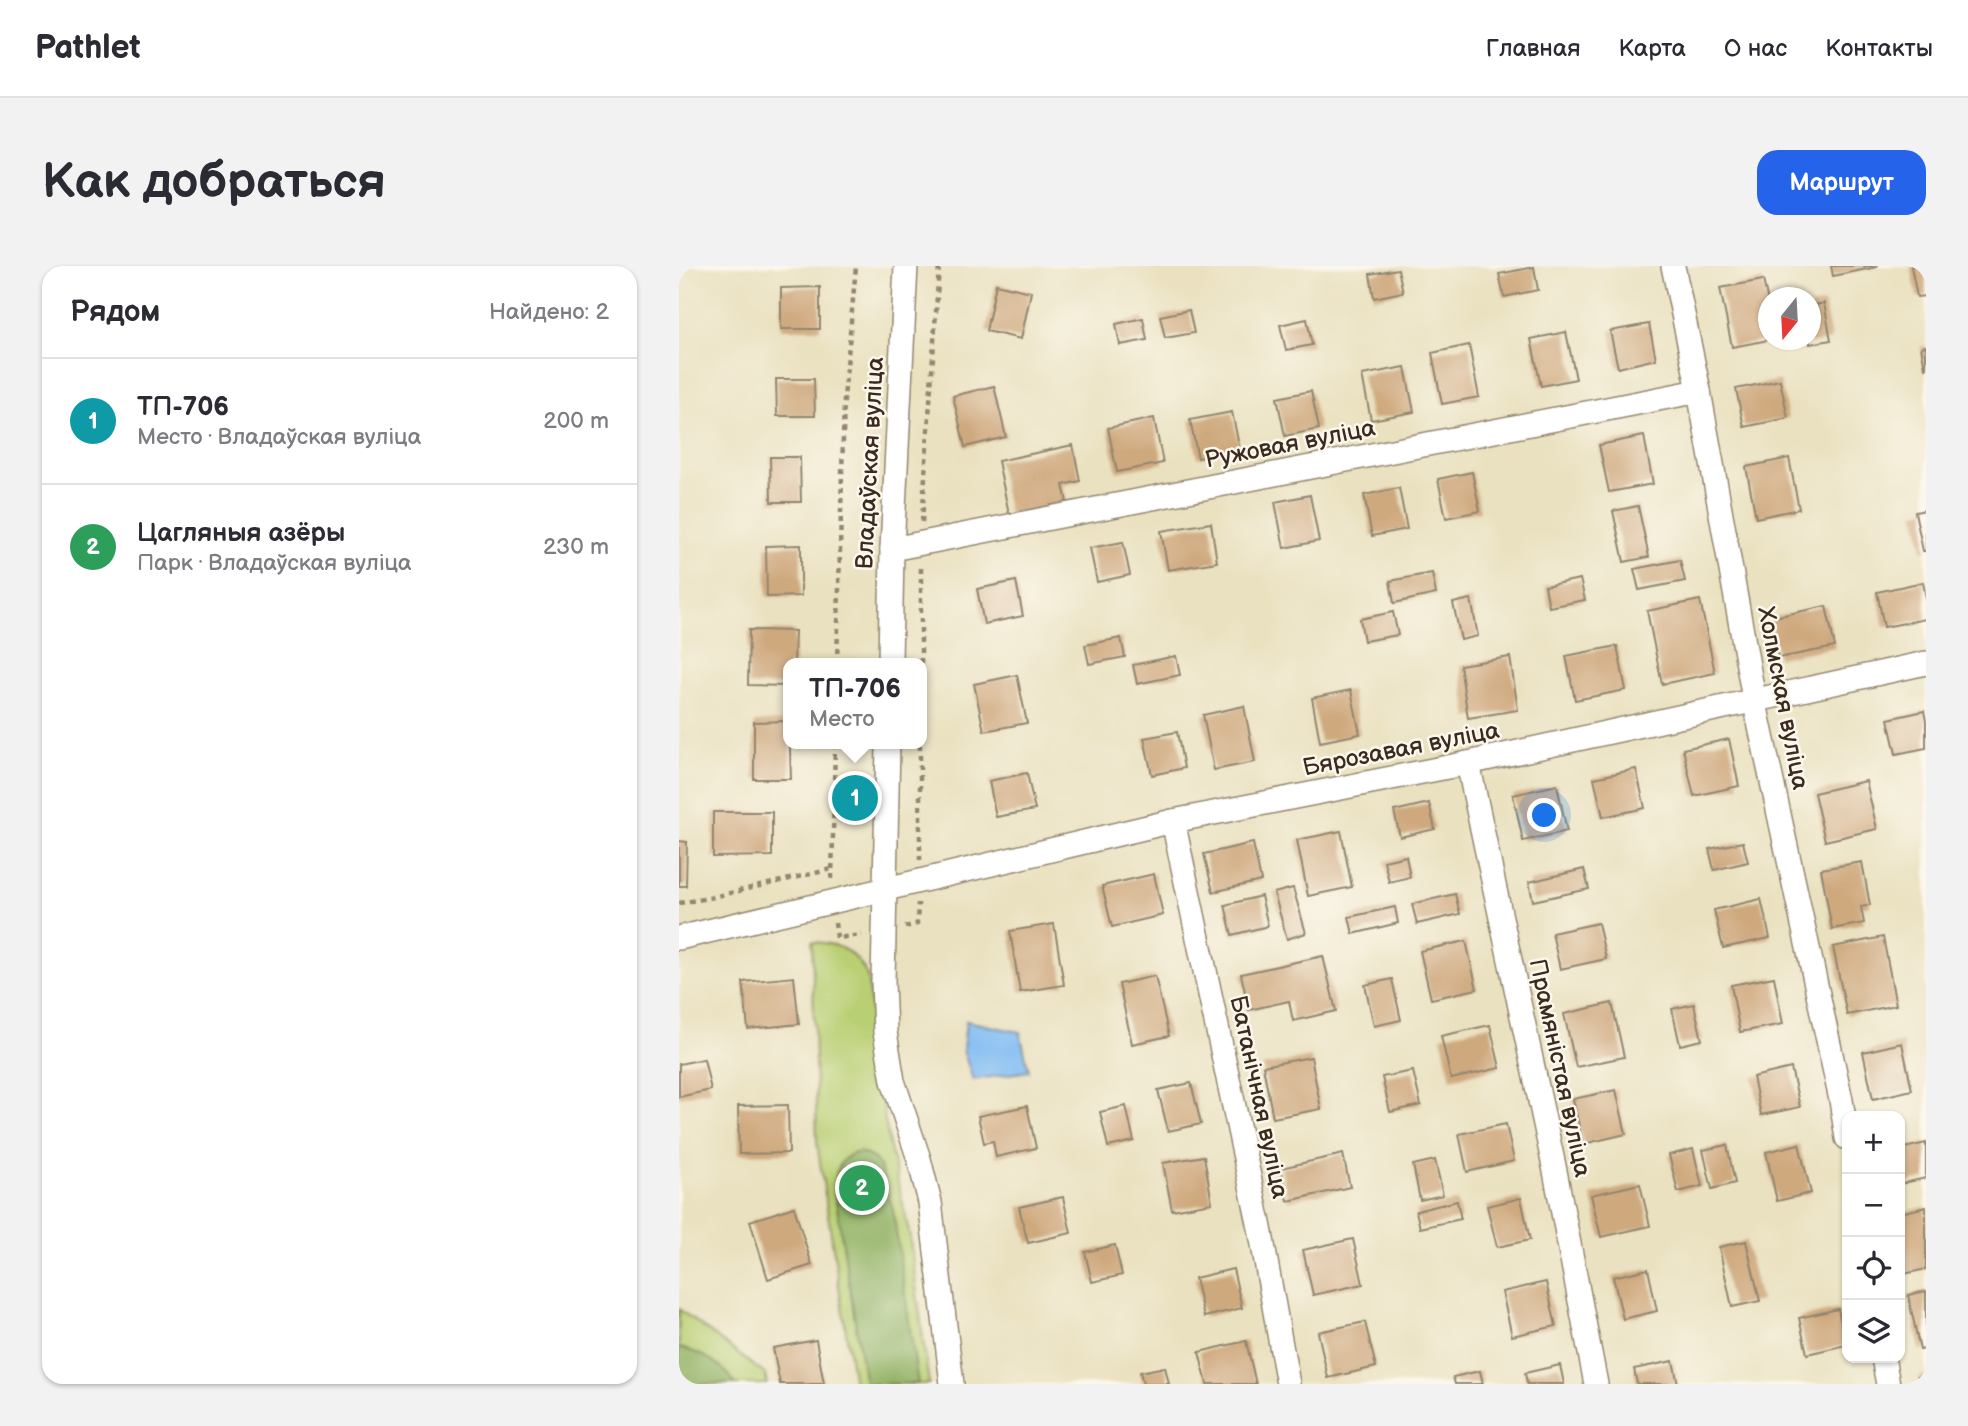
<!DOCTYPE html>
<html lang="ru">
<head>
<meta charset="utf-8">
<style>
	body { margin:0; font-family:"Balsamiq Sans",sans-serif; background:#f2f2f3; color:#2b2b33 }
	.controls { position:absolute; right:21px; bottom:21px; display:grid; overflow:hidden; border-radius:14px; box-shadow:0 2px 5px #0004 }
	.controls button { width:63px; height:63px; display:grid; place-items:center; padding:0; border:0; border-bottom:2px solid #e1e1e2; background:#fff; color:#2b2b33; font:35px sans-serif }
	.compass { position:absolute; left:1079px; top:21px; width:63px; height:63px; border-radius:50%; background:#fff; box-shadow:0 2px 5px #0004; rotate:198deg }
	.you { position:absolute; left:866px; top:550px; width:24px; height:24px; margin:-18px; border:5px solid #fff; border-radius:50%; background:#1a73e8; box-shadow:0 0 0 10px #1a73e833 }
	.badge { display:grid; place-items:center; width:46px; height:46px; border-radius:50%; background:#2563eb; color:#fff; font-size:23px; font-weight:700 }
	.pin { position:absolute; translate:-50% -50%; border:4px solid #fff; box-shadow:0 2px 7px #0006 }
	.popup { position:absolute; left:104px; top:392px; width:144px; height:91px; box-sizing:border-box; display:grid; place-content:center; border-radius:14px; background:#fff; filter:drop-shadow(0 2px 5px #0005); font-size:23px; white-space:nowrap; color:#7c7c81 }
	.popup b { font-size:26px; color:#2b2b33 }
	.popup::after { content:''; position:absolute; left:50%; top:100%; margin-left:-14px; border:14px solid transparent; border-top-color:#fff }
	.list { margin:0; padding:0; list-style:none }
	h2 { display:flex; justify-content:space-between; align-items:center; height:91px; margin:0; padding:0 28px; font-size:30px }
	h2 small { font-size:23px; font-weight:400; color:#7c7c81 }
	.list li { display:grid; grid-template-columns:46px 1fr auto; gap:21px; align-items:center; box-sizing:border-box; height:126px; padding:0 28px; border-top:2px solid #e1e1e2 }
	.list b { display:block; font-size:26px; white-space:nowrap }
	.list p { margin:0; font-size:23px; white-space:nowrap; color:#7c7c81 }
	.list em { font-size:23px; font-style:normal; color:#7c7c81 }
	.icon { flex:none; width:38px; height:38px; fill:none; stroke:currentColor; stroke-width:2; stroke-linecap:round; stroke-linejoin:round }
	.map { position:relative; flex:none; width:1247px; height:1118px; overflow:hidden; border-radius:21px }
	header { display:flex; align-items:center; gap:42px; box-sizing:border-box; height:98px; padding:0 35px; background:#fff; border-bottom:2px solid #e1e1e2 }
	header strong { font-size:33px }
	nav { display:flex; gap:38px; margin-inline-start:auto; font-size:24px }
	.intro { display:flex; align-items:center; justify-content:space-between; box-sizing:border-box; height:168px; padding:0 42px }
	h1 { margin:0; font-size:49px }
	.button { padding:18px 32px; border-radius:21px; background:#2563eb; color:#fff; font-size:24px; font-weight:700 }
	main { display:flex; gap:42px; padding:0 42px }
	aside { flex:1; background:#fff; border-radius:21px; box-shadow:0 2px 5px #0004 }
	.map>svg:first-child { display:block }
</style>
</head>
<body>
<header>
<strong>Pathlet</strong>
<nav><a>Главная</a><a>Карта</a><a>О нас</a><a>Контакты</a></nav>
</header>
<div class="intro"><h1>Как добраться</h1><a class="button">Маршрут</a></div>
<main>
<aside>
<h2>Рядом<small>Найдено: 2</small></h2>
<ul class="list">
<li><span class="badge" style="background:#0f9aa8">1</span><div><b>ТП-706</b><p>Место · Владаўская вуліца</p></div><em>200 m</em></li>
<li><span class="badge" style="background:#2e9e5b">2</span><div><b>Цагляныя азёры</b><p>Парк · Владаўская вуліца</p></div><em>230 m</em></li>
</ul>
</aside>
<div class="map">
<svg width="1247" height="1118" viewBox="0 0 1247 1118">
	<rect width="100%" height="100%" fill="#fbf7ec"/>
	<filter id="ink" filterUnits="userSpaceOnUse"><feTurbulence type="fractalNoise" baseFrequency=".0143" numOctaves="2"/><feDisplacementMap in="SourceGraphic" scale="14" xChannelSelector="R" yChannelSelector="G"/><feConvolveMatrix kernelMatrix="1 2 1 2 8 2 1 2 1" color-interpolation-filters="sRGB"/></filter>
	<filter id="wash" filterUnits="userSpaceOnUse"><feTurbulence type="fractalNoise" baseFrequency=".00686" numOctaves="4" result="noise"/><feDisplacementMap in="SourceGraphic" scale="28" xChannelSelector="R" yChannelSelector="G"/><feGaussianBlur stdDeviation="1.57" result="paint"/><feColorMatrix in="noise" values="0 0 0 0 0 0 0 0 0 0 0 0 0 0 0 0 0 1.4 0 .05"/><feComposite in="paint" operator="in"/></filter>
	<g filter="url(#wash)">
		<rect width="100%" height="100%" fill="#eae1c0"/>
		<g fill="#b9cf73" stroke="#7a7c48" stroke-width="2">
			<path d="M 133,676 C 160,677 179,686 189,712 L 196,796 L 210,877 L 230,966 L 250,1118 L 175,1118 L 138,877 Z"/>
			<polygon points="0,1043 86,1108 88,1118 0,1118"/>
		</g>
		<g fill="#92b265" stroke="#666e42" stroke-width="2">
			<path d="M 181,886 L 194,892 L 201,900 L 214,944 L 239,1118 L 186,1118 L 156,929 C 156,909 157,890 181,886 Z"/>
			<path d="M 2,1082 C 25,1088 43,1098 57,1118 L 0,1118 L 0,1083 Z"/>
		</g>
		<polygon fill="#81bcf3" stroke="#5e7388" stroke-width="2" points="287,755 341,766 350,805 294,814 284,784"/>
		<g id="blocks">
			<g fill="#cfa97e">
				<polygon points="1152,0 1198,0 1198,1 1154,10"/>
				<polygon points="1232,0 1247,0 1247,30 1238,31"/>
				<polygon points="855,1 859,24 825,31 820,8"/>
				<polygon points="719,3 724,26 695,32 691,8"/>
				<polygon points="1084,14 1090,40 1090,74 1053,81 1041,22"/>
				<polygon points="317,18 352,26 342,73 307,65"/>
				<polygon points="141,21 141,63 102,63 102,22"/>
				<polygon points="1145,37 1152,74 1131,78 1132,40"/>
				<polygon points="510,44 515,67 486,72 481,50"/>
				<polygon points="464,52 468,74 441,79 437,58"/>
				<polygon points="628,53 633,79 607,84 601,59"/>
				<polygon points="970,58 977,93 939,102 931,65"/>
				<polygon points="887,66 897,113 862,120 852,73"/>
				<polygon points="790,79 800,131 763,138 753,87"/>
				<polygon points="1247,80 1247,102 1246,102 1242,81"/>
				<polygon points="726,101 735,146 692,154 683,109"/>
				<polygon points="97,113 135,113 136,150 98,150"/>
				<polygon points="1101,114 1109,152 1065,161 1057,123"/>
				<polygon points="315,120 327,171 286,181 274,130"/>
				<polygon points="632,125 640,163 606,170 598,132"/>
				<polygon points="553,146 561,184 519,192 511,154"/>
				<polygon points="475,152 484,197 438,206 429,162"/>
				<polygon points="965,170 974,218 930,226 920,179"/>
				<polygon points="394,179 401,215 384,219 388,236 330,248 319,195"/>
				<polygon points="91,191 121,191 122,236 92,236"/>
				<polygon points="1110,192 1120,243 1077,252 1067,201"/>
				<polygon points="793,206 801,245 767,252 759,213"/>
				<polygon points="720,222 728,263 693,270 685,229"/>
				<polygon points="631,229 640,275 605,282 596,236"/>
				<polygon points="959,240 970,291 945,296 934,245"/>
				<polygon points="1247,244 1247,285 1244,285 1236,246"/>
				<polygon points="532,257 538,296 489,304 482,265"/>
				<polygon points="444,276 451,309 418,316 411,282"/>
				<polygon points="122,279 122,330 88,331 87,280"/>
				<polygon points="1001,294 1006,315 960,324 955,303"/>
				<polygon points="753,307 757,328 715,337 711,315"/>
				<polygon points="901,313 906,334 870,341 866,320"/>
				<polygon points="337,315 344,350 305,358 298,323"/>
				<polygon points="1244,316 1247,332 1247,353 1205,361 1198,326"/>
				<polygon points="792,333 799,370 782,374 774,337"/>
				<polygon points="1021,334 1036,407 983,418 968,345"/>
				<polygon points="1147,340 1156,381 1099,392 1091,352"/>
				<polygon points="714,346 719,369 685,375 681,353"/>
				<polygon points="70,364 116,365 115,397 110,397 110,420 69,419"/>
				<polygon points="442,372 446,391 410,398 406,379"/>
				<polygon points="938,380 947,424 896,434 887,390"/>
				<polygon points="497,390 501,409 458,418 454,399"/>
				<polygon points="831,391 839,444 789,452 781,399"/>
				<polygon points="338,409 348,457 305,465 295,418"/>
				<polygon points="672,424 681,468 641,476 633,432"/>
				<polygon points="565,440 576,496 535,504 524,449"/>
				<polygon points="1245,445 1247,455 1247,482 1217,488 1209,453"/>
				<polygon points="110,455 112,513 75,513 75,456"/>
				<polygon points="498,466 505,502 473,509 465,472"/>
				<polygon points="1050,473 1060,520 1015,530 1004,483"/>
				<polygon points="957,503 966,542 924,551 915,512"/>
				<polygon points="348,507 356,544 317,551 310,515"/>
				<polygon points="1187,515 1198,563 1146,575 1135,527"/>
				<polygon points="878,519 888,565 844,575 834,529"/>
				<polygon points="166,525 186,526 186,540 165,539"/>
				<polygon points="750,537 756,563 721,571 715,545"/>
				<polygon points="34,546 93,546 93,590 34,591"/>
				<polygon points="662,565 673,621 629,630 618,574"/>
				<polygon points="0,575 8,576 7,620 0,620"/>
				<polygon points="1064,576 1069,596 1035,604 1030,583"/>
				<polygon points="574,577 582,615 534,626 525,588"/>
				<polygon points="727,590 731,611 710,616 705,595"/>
				<polygon points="1183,596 1191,639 1182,641 1185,657 1153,663 1142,603"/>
				<polygon points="905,603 910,623 854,635 850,616"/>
				<polygon points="475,608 484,649 433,661 423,620"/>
				<polygon points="614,622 627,667 608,673 595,627"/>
				<polygon points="776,628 781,648 738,658 733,638"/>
				<polygon points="582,630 589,660 553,669 546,639"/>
				<polygon points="1082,633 1091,672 1044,682 1035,644"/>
				<polygon points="716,641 719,657 674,668 670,651"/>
				<polygon points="919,657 927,693 881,703 873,667"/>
				<polygon points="375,658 385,719 341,726 331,665"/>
				<polygon points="1204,671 1217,739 1168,749 1154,681"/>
				<polygon points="787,675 798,723 752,733 741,685"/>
				<polygon points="644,690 657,745 614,755 610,735 570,744 562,708"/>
				<polygon points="476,710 490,770 453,778 440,718"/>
				<polygon points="115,711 120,758 69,763 64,716"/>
				<polygon points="1095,711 1104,758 1061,766 1052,719"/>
				<polygon points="713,713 722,754 695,760 686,719"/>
				<polygon points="933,737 945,791 897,801 885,748"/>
				<polygon points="1015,738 1023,774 1001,779 993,743"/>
				<polygon points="811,759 821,802 772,813 762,770"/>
				<polygon points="1223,777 1233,824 1194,833 1184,786"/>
				<polygon points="632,791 642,843 594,852 584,800"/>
				<polygon points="25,793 32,824 0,831 0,798"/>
				<polygon points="1112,802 1121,841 1082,849 1074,811"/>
				<polygon points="734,805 742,839 711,846 703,811"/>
				<polygon points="512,817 522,858 489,865 479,824"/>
				<polygon points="937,824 947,868 904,878 894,833"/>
				<polygon points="109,839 110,887 60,888 59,840"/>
				<polygon points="348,840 357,882 317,891 314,875 305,877 299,850"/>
				<polygon points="447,840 455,875 429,881 421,846"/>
				<polygon points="827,858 835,895 788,906 780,868"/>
				<polygon points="1247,877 1247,912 1221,918 1221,883"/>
				<polygon points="1120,878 1132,927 1098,935 1087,886"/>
				<polygon points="1048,879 1056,917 1033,923 1024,884"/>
				<polygon points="1014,883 1023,920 999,926 990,889"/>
				<polygon points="664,888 671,921 609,935 602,902"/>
				<polygon points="525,890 533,937 493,944 484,897"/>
				<polygon points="756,894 764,929 741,934 734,899"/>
				<polygon points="961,918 971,960 922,971 912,929"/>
				<polygon points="384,931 392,967 349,977 340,941"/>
				<polygon points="842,932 851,974 818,981 808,940"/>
				<polygon points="778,935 782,953 741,962 737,945"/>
				<polygon points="115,941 133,999 89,1013 71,955"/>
				<polygon points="1247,941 1247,1003 1225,1008 1221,988 1221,947"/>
				<polygon points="674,973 684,1018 634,1029 624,984"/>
				<polygon points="1067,975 1081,1035 1053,1041 1040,981"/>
				<polygon points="436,979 443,1009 413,1016 406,986"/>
				<polygon points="554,1003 563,1042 525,1051 516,1012"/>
				<polygon points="969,1003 978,1045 944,1053 934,1011"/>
				<polygon points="867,1016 877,1060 833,1070 823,1026"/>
				<polygon points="1247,1025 1247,1083 1241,1084 1229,1029"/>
				<polygon points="1159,1043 1167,1079 1128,1088 1120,1052"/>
				<polygon points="686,1056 697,1101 649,1112 639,1066"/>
				<polygon points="137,1074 145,1118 101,1118 94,1082"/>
				<polygon points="567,1075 577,1118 528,1118 520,1086"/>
				<polygon points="994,1095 999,1118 958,1118 955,1103"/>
				<polygon points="881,1099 885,1118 848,1118 846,1107"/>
				<polygon points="486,1101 490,1118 464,1118 461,1106"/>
				<polygon points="801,1105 804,1118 776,1118 774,1111"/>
				<polygon points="1247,1109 1247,1118 1241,1118 1239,1111"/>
			</g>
		</g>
	</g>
	<g filter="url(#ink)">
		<use href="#blocks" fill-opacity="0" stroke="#92866f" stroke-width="2"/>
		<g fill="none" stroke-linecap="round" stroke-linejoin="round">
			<defs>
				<g id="minor">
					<polyline points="994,0 1020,125 1075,433 1162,834 1168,872"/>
					<polyline points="213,283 1020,125"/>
					<polyline points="211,397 213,283 227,0"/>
					<polyline points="209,478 204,716 206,766 214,815 240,893 251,936 273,1118"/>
					<polyline points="789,497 876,905 917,1118"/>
					<polyline points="494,555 581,962 609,1118"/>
					<polyline points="0,672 494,555 789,497 1247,397"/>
					<polyline points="1204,1092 1209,1118"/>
				</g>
			</defs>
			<use href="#minor" stroke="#92866f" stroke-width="26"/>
			<g stroke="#92866f" stroke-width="4.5" stroke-dasharray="5 5" stroke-linecap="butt">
				<polyline points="243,256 260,0"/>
				<polyline points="158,397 165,133 177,0"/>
				<polyline points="242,397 242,300"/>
				<polyline points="241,594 241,478"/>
				<polyline points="153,613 156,478"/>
				<polyline points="0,637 30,632 153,603"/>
				<polyline points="156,657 158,672 183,669"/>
				<polyline points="226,661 238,658 239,637"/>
			</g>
			<use href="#minor" stroke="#fff" stroke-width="23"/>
		</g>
	</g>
	<g text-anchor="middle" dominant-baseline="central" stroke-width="5" stroke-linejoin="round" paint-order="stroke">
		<g font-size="24" fill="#3b2a1e" stroke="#fbf7ec">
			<text transform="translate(611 178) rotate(-11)">Ружовая вуліца</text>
			<text transform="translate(191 197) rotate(-87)">Владаўская вуліца</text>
			<text transform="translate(1104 432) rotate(79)">Холмская вуліца</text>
			<text transform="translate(722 483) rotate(-11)">Бярозавая вуліца</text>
			<text transform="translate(881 802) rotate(78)">Прамяністая вуліца</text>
			<text transform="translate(580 831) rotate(78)">Батанічная вуліца</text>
		</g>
	</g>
</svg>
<div class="controls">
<button>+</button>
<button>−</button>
<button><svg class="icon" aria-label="locate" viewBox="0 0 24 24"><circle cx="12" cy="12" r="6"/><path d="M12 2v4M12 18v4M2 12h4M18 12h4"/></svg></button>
<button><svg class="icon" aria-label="layers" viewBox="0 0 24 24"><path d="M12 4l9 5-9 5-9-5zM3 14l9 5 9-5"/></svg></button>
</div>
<svg class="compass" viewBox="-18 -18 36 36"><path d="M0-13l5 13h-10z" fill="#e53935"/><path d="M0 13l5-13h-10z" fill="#7c7c81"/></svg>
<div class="you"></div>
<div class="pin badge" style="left:176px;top:532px;background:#0f9aa8">1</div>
<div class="popup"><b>ТП-706</b>Место</div>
<div class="pin badge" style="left:183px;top:922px;background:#2e9e5b">2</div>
</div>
</main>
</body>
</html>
